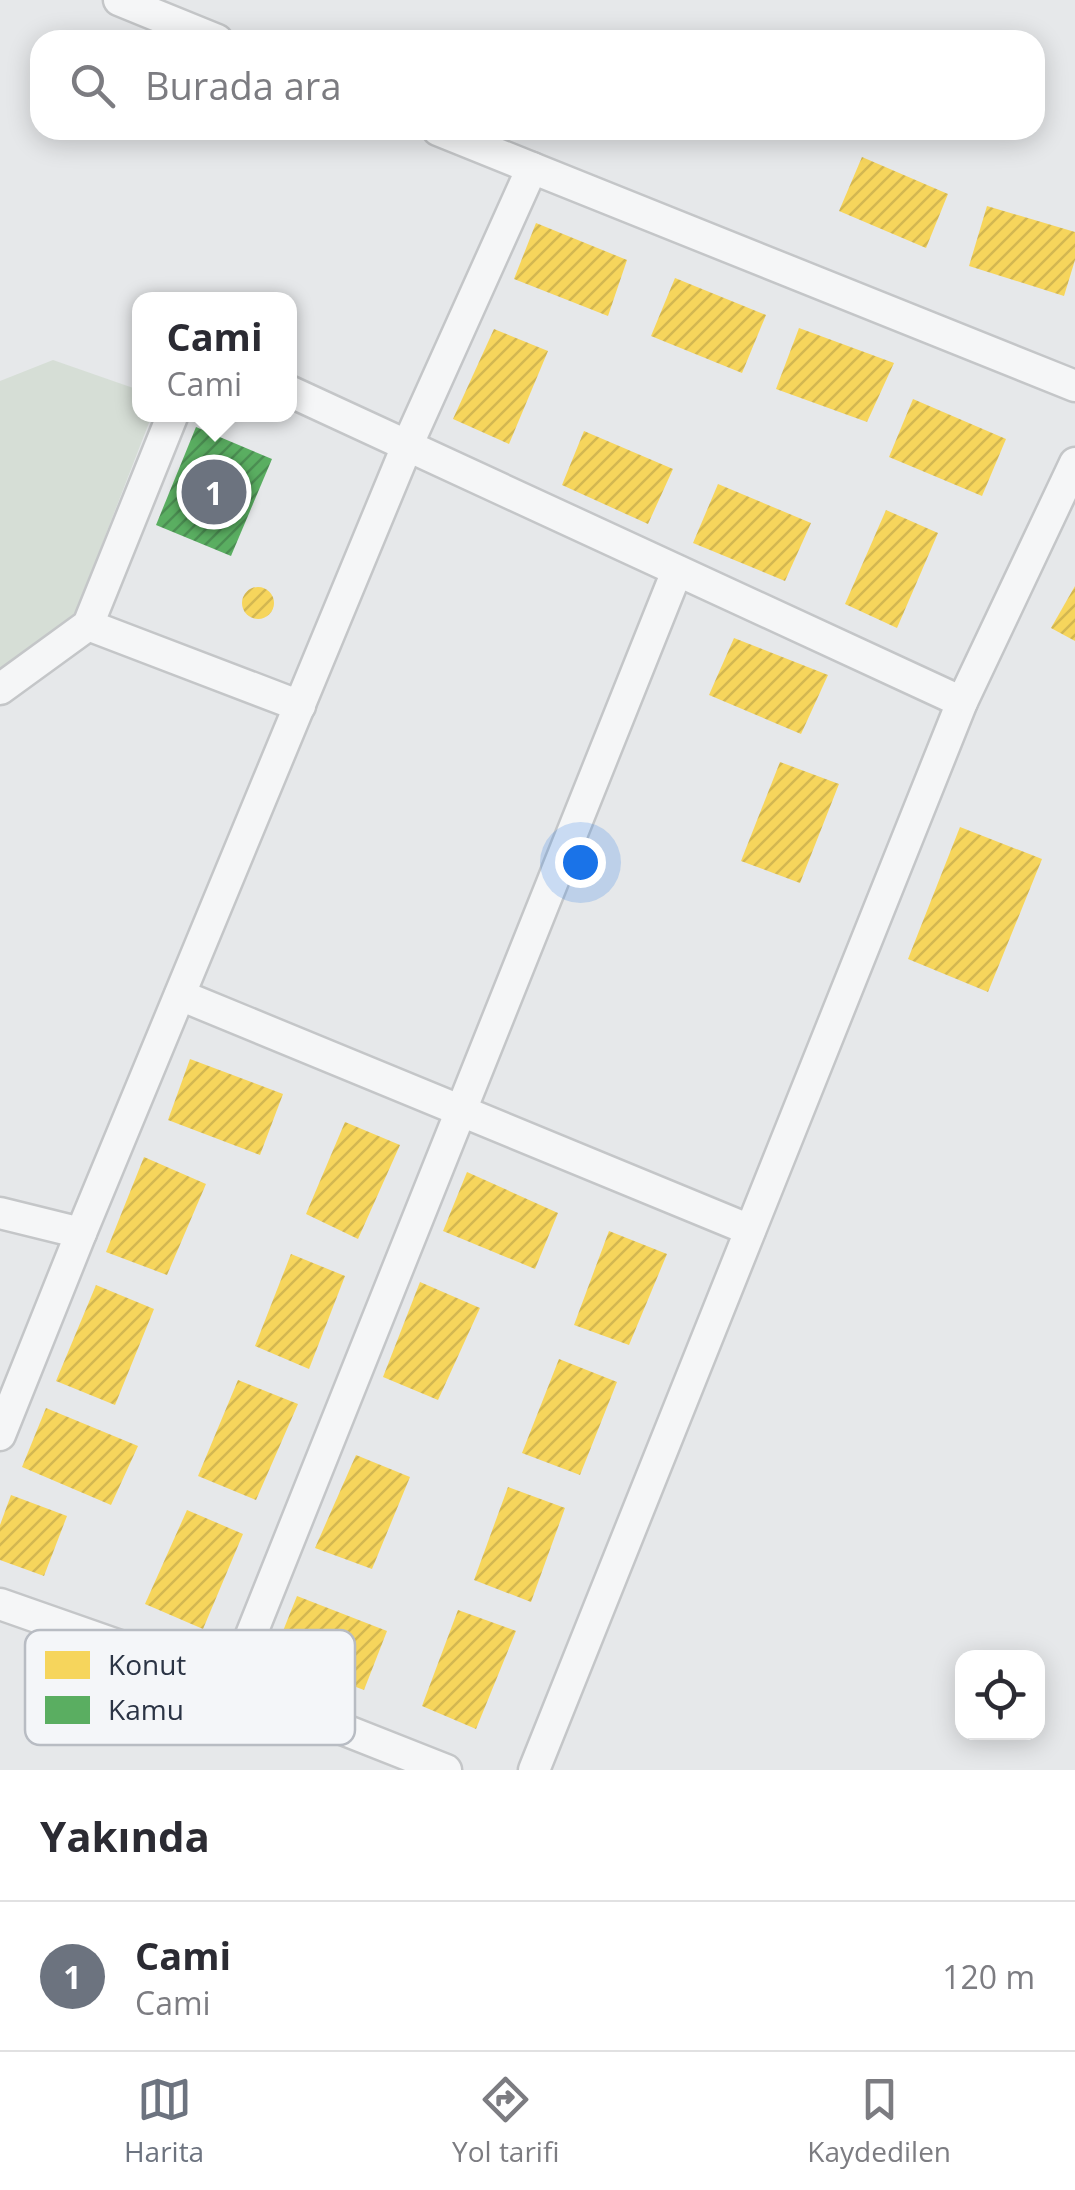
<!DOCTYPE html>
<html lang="tr">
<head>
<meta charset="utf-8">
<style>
	body { margin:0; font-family:"Open Sans",sans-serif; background:#f2f2f3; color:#2b2b33 }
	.controls { position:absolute; right:30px; bottom:30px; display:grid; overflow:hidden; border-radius:20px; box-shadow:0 5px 25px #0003 }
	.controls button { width:90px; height:90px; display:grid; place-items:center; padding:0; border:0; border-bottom:2px solid #e1e1e2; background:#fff; color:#2b2b33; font:50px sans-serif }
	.you { position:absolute; left:580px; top:862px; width:35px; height:35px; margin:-25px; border:8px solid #fff; border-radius:50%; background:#1a73e8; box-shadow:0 0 0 15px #1a73e833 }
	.badge { display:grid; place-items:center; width:65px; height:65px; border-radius:50%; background:#6c737f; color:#fff; font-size:32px; font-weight:700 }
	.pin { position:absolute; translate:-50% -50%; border:5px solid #fff; box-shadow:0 2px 10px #0006 }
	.popup { position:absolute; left:132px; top:292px; width:165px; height:130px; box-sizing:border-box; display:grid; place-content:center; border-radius:20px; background:#fff; filter:drop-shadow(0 2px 8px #0005); font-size:32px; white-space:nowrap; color:#7c7c81 }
	.popup b { font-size:38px; color:#2b2b33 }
	.popup::after { content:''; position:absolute; left:50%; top:100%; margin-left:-20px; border:20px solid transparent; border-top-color:#fff }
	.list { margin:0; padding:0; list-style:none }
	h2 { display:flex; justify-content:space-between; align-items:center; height:130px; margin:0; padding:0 40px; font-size:42px }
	h2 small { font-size:32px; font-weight:400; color:#7c7c81 }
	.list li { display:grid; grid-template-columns:65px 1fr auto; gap:30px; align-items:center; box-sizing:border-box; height:150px; padding:0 40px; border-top:2px solid #e1e1e2 }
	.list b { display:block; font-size:38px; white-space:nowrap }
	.list p { margin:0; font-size:32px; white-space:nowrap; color:#7c7c81 }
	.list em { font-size:32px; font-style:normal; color:#7c7c81 }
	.icon { flex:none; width:55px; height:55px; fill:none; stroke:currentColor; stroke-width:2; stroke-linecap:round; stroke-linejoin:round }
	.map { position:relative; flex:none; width:1075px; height:1770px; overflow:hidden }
	.search { position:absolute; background:#fff; box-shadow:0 5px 25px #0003; left:30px; right:30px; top:30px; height:110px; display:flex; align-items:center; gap:25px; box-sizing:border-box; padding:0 35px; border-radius:30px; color:#7c7c81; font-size:38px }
	.sheet { height:280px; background:#fff }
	nav { display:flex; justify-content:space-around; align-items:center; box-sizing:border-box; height:140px; border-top:2px solid #e1e1e2; background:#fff; font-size:28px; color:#7c7c81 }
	nav a { display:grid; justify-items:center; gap:5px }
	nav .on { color:#6c737f }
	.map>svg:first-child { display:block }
</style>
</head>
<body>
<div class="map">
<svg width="1075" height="1770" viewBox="0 0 1075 1770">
	<defs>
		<pattern id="homes-hatch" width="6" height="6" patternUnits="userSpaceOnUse" patternTransform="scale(2.5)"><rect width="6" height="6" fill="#f6d55c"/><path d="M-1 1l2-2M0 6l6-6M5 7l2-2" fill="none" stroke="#d3b751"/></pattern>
		<pattern id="public-hatch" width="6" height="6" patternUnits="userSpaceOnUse" patternTransform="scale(2.5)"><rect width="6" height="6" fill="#5aae61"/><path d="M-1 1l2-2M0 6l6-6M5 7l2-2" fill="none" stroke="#4b8e52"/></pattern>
	</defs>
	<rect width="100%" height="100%" fill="#e6e8ea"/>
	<polygon fill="#d6ded6" points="53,360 139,390 139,414 152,415 73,619 0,674 0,381"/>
	<g fill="url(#homes-hatch)">
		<polygon points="862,157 948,194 926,248 839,211"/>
		<polygon points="987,206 1075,232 1075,260 1064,296 969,266"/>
		<polygon points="536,223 627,260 608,316 514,279"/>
		<polygon points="675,278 766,315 742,373 651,336"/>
		<polygon points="799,328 894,363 867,422 776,389"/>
		<polygon points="494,329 548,351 509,444 453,419"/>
		<polygon points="913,399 1006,439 982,496 889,457"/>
		<polygon points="584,431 673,469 648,524 562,485"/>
		<polygon points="718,484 811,523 785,581 693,543"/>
		<polygon points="886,510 938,533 897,628 845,604"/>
		<polygon points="1075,586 1075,641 1051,628"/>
		<circle cx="258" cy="603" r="16"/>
		<polygon points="734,638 828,675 801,734 709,695"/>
		<polygon points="780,762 839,784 800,883 741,861"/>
		<polygon points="960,827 1042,859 988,992 908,959"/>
		<polygon points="190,1059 283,1094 260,1155 168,1120"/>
		<polygon points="345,1122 400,1145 358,1239 306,1214"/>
		<polygon points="144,1157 206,1184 167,1275 106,1252"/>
		<polygon points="467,1172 558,1213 535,1269 443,1231"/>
		<polygon points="609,1231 667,1254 629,1345 574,1325"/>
		<polygon points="291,1254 345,1276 309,1369 255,1346"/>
		<polygon points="420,1282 480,1308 438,1400 383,1377"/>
		<polygon points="96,1285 154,1309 115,1405 56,1381"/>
		<polygon points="559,1359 617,1382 580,1475 522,1453"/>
		<polygon points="238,1380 298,1404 256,1500 198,1476"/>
		<polygon points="46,1408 138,1446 111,1505 22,1467"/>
		<polygon points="356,1455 410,1477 372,1569 315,1548"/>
		<polygon points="508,1487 565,1508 531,1602 474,1580"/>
		<polygon points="11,1495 67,1516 44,1576 0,1560 0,1525"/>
		<polygon points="187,1510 243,1534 203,1629 145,1604"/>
		<polygon points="297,1596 387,1631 364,1690 273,1656"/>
		<polygon points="458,1610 516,1631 476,1729 422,1706"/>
	</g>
	<polygon fill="url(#public-hatch)" points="196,427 272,459 231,556 156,525"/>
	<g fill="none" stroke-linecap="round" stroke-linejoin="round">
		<defs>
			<g id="minor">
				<polyline points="119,0 217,40"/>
				<polyline points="438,130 532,168"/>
				<polyline points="289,391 962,702"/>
				<polyline points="88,625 300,706"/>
				<polyline points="0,689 88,625 173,414"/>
				<polyline points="180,995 750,1230"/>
				<polyline points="0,1213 81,1233 407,446 532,168 1075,386"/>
				<polyline points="0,1435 81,1233"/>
				<polyline points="0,1604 231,1685 446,1770"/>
				<polyline points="231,1685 677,571"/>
				<polyline points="534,1770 962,702 1075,463"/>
			</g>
		</defs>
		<use href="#minor" stroke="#c4c6c8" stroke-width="35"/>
		<use href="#minor" stroke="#f5f6f7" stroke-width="30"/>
	</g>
	<rect x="25" y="1630" width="330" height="115" rx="15" fill="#f4f6f9" stroke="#b8bcc3" stroke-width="2.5"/>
	<rect x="45" y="1651" width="45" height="28" fill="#f6d55c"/>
	<rect x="45" y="1696" width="45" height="28" fill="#5aae61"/>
	<g font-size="28" fill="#2b3445">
		<text x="108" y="1675">Konut</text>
		<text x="108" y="1720">Kamu</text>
	</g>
</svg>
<div class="controls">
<button><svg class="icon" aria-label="locate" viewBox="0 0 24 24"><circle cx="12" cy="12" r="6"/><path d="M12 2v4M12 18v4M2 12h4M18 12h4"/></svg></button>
</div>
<div class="you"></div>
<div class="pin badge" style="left:214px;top:492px">1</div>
<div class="popup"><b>Cami</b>Cami</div>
<div class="search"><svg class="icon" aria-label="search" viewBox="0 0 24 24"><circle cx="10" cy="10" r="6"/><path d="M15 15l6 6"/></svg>Burada ara</div>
</div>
<section class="sheet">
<h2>Yakında<small></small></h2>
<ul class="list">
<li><span class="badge">1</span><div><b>Cami</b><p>Cami</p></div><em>120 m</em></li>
</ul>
</section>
<nav>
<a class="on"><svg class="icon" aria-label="map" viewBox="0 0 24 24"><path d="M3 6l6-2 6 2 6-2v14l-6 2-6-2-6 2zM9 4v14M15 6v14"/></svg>Harita</a>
<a><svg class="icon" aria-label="directions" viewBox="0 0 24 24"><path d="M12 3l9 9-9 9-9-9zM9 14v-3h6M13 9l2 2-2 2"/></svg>Yol tarifi</a>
<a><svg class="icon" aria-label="saved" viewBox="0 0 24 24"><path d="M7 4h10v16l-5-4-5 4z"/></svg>Kaydedilen</a>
</nav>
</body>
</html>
